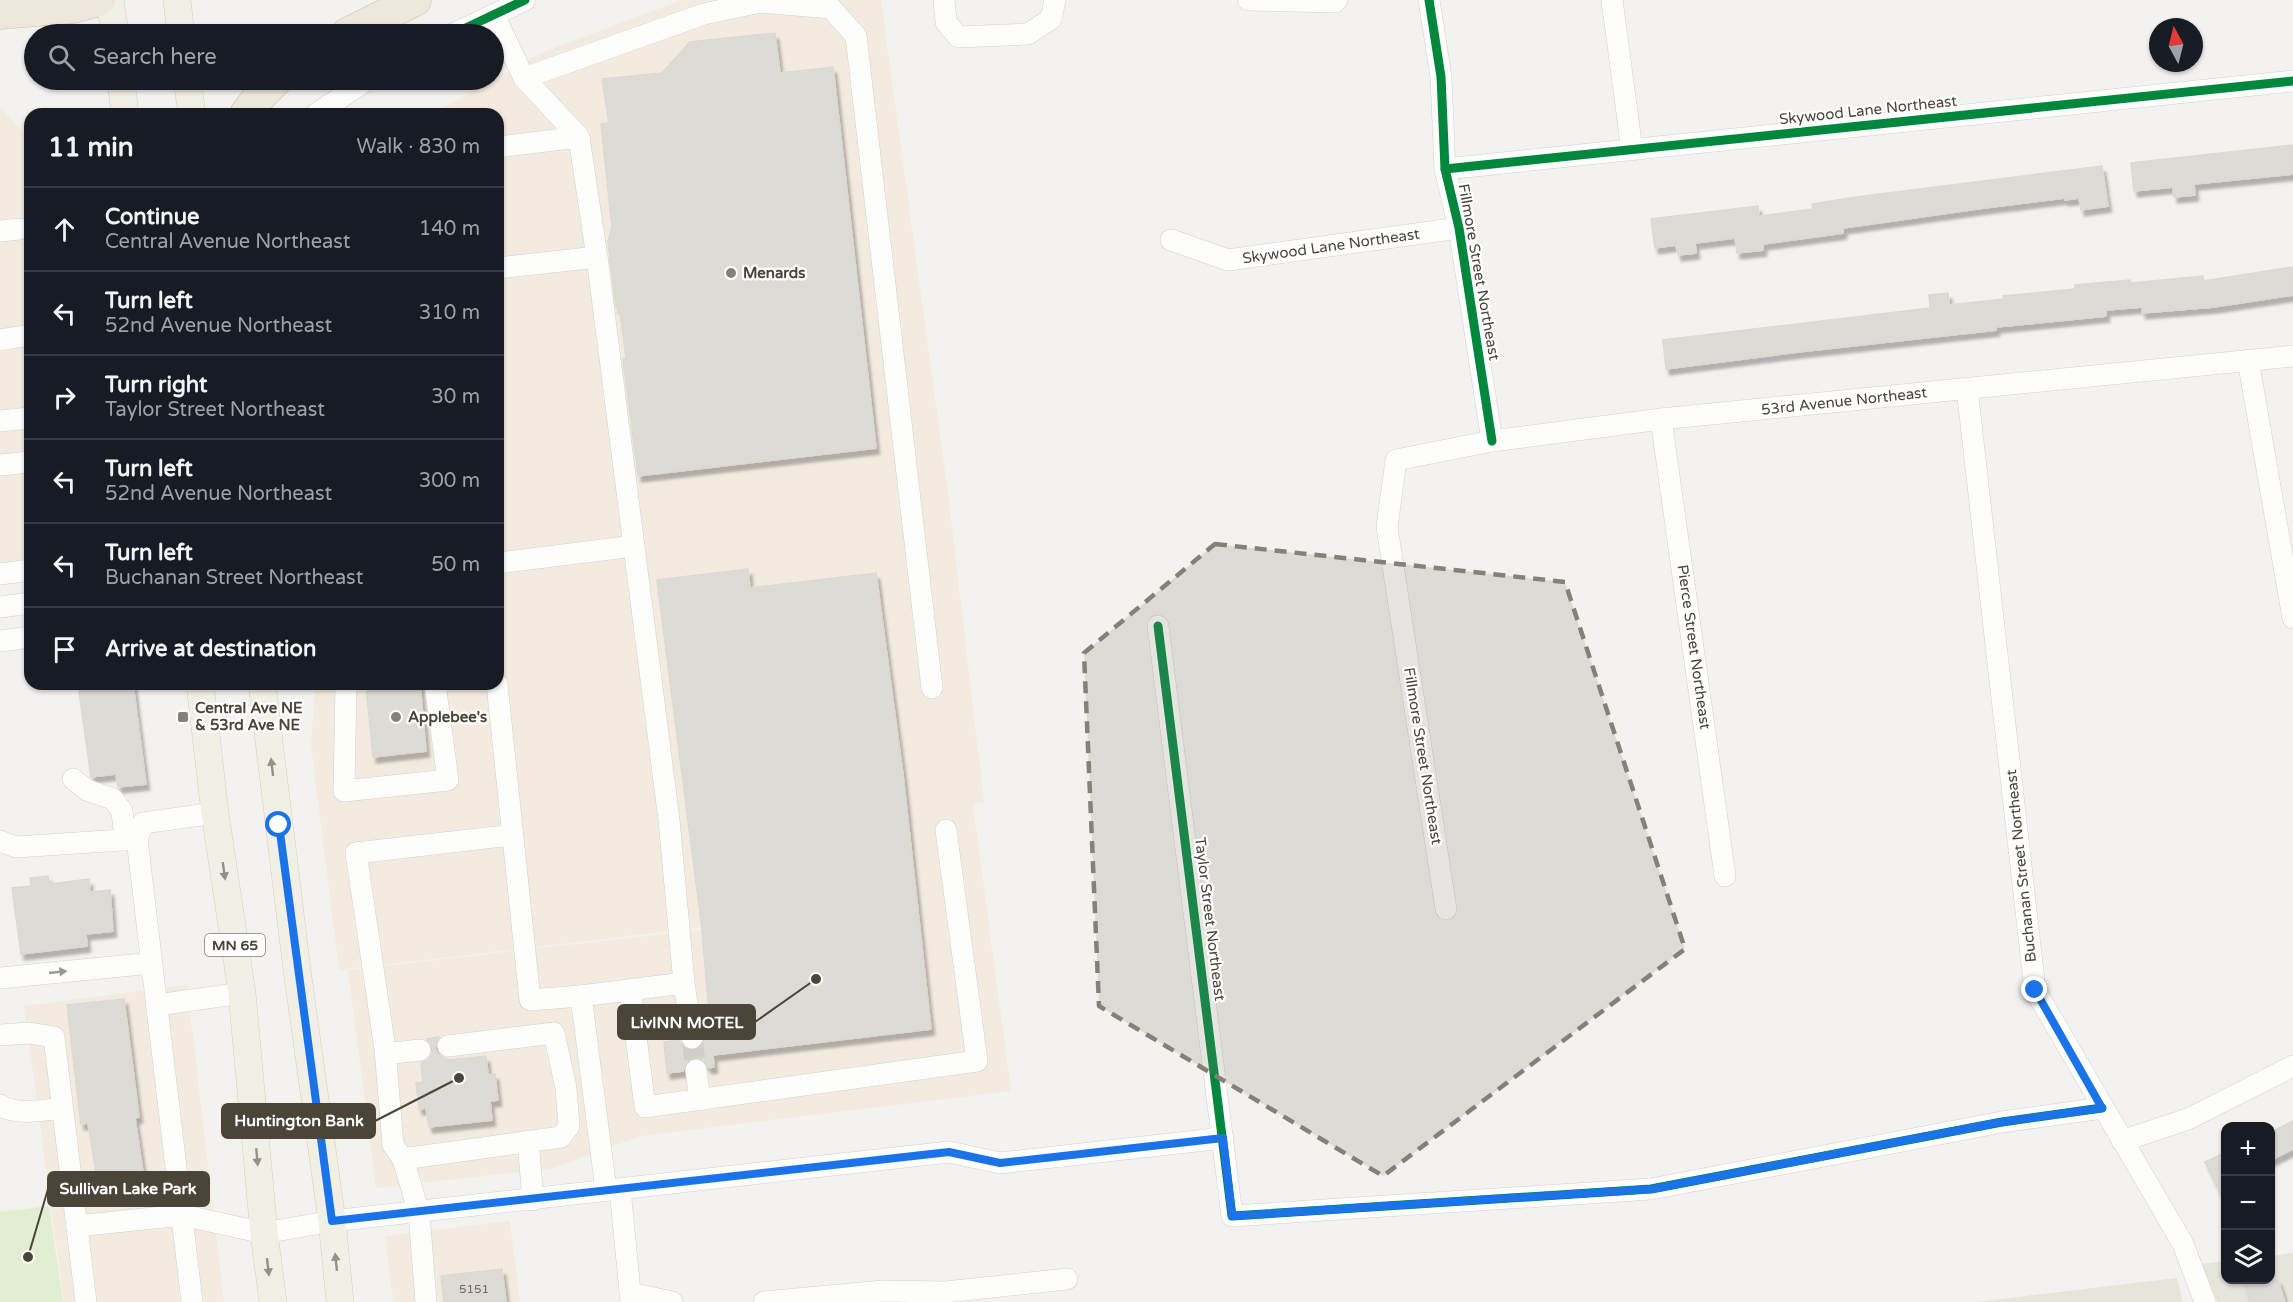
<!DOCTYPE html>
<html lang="en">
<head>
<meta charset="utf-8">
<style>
	body { margin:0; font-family:"Varela Round",sans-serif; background:#20242c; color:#f1f3f6 }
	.controls { position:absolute; right:18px; bottom:18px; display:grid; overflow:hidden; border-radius:12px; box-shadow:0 2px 4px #0004 }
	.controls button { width:54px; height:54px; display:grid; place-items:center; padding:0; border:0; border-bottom:2px solid #363941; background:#171b24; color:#f1f3f6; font:30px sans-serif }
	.compass { position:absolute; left:2149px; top:18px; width:54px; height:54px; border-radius:50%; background:#171b24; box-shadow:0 2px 4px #0004; rotate:353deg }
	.stop { position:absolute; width:18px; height:18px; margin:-14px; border:4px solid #1a73e8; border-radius:50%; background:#fff }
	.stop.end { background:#1a73e8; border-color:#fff; box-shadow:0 2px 6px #0008 }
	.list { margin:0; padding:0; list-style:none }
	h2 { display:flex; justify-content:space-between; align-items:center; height:78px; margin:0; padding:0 24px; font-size:26px }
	h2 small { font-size:20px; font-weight:400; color:#9ea1a6 }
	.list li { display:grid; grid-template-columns:39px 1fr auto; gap:18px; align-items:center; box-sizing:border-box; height:84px; padding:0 24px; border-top:2px solid #363941 }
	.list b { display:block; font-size:22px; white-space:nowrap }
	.list p { margin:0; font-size:20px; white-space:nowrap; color:#9ea1a6 }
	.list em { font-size:20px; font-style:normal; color:#9ea1a6 }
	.icon { flex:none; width:33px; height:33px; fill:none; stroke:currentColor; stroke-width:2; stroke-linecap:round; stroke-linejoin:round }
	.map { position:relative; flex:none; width:2293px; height:1302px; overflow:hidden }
	.search { position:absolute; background:#171b24; box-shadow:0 2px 4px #0004; left:24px; top:24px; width:480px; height:66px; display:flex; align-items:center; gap:15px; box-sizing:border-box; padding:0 21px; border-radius:33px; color:#9ea1a6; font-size:22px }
	.panel { position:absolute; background:#171b24; box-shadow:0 2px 4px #0004; left:24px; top:108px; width:480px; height:582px; border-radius:18px }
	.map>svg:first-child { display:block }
</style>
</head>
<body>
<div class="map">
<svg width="2293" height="1302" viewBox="0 0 2293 1302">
	<defs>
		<filter id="shadow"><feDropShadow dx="3.5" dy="6" stdDeviation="1.5" flood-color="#0004"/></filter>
	</defs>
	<rect width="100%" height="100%" fill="#f4f2ee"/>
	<g fill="#e7e4dc">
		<polygon points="2293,1253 2293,1302 2217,1302 2201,1264 2225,1261 2226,1280 2270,1280 2271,1256"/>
		<polygon points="2177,1278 2183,1302 1976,1302"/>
	</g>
	<g fill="#f3ebdf">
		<polygon points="682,0 881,0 949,501 984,802 973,804 1011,1091 641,1136 554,1168 376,1188 348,970 699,930 791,917 339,970 311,745 315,684 498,684 498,114 432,114 541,53"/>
		<polygon points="0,107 30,140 30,580 0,583"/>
		<polygon points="187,985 224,1302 64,1302 24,1006"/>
		<polygon points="510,1221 520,1302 393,1302 385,1236"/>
	</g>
	<polygon fill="#e1eecf" points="49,1206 63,1302 0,1302 0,1212"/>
	<g fill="#dedbd6" stroke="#dcd9d4" stroke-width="1.5" filter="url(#shadow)">
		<polygon points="775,33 780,73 833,67 876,448 638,476 623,359 626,358 620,312 616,306 608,242 612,227 601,124 609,123 602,79 662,73 690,42"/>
		<polygon points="2293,145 2293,174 2194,184 2195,195 2174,197 2173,187 2134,191 2131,163"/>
		<polygon points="2102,166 2108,206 2081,210 2079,198 2065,200 2065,198 1984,208 1843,228 1843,233 1763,244 1763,250 1737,253 1735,238 1695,243 1696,253 1678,255 1676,245 1655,248 1651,219 1758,206 1759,216 1813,209 1812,204 1856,197"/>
		<polygon points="2293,267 2293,295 2214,307 2142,313 2142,307 2106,310 2106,316 1996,327 1996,330 1798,352 1666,369 1663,340 1930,308 1929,295 1948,293 1949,305 2004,299 2003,296 2075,289 2075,285 2130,280 2131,283 2203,276 2203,281"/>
		<polygon points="748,569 750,588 876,573 903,775 931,1029 713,1055 714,1067 709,1068 701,1059 694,1058 688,1060 683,1071 667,1073 664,1042 679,1040 682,1046 693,1051 700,1048 705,1037 711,1036 702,929 657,580"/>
		<polygon points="78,684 133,684 146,784 118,787 116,774 91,777"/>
		<polygon points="366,684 420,684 426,751 373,757"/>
		<polygon points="48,876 49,884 89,879 90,892 110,890 113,931 86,934 87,946 21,954 12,888 31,886 30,878"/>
		<polygon points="124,999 139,1117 135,1118 144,1179 98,1186 88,1123 81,1124 67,1005"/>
		<polygon points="439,1037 435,1048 438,1054 444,1058 450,1060 486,1056 488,1074 495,1074 498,1100 490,1101 492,1120 429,1127 426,1108 419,1109 416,1083 423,1082 421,1063 428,1060 432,1055 433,1048 426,1039"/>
		<polygon points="2293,1121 2293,1149 2271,1160 2271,1132"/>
		<polygon points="2226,1152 2226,1205 2205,1162"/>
		<polygon points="502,1269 506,1302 444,1302 441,1276"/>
		<polygon points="2243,1280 2278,1280 2285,1302 2250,1302"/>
	</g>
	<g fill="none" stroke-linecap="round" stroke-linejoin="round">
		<polyline stroke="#d2cfca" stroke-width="21" stroke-dasharray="21 10" stroke-linecap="butt" points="692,1038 696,1070"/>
		<defs>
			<g id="minor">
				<polyline points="944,0 946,22 958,37 1028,34 1051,19 1055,0"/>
				<polyline points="1248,0 1335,2 1337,0"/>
				<polyline points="1429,0 1441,77 1445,169 1459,228 1492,441"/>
				<polyline points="1612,0 1632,150"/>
				<polyline points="494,15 524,78 579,137 597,257 498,268"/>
				<polyline points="453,34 525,0"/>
				<polyline points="524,78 704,14 760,2 831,8 856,36 932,688"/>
				<polyline points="316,114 367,80"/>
				<polyline points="498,147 579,137"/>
				<polyline points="1445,169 2293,81"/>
				<polyline points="0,231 19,229"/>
				<polyline points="1171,240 1228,260 1459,228"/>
				<polyline points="597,257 669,820 684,983 692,1038"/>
				<polyline points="0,340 30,335"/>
				<polyline points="2248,360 2293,618"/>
				<polyline points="1967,388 2035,990 2183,1244 2205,1302"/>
				<polyline points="1661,419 1725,876"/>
				<polyline points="0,421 30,418"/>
				<polyline points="0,465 30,462"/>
				<polyline points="498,563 634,546"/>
				<polyline points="0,574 30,570"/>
				<polyline points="0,607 30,603"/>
				<polyline points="1158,626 1232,1216 1651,1189 2002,1122 2102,1108"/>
				<polyline points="0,641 30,637"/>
				<polyline points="346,684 344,791 448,780 435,684"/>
				<polyline points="497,684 530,1000 581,996"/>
				<polyline points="73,779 87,790 113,799 122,811 125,840"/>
				<polyline points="137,839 143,823 215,813"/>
				<polyline points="0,841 16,847 137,839 192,1302"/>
				<polyline points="1446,909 1387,527 1396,460 1492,441 1661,419 2293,356"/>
				<polyline points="0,978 152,963"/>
				<polyline points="630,990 645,1107 977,1061 946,830"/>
				<polyline points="157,1005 242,993"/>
				<polyline points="0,1035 29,1033 54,1037 86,1302"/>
				<polyline points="385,1054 420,1050"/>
				<polyline points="696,1070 700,1100"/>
				<path d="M 0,1105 C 16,1116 44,1110 62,1108"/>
				<polyline points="528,1141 533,1200"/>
				<polyline points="2122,1141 2188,1119 2293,1066"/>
				<polyline points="403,1159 561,1137 569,1126 566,1088 554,1033 448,1046"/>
				<polyline points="620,1189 631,1302"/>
				<polyline points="606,1190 581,996 684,983"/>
				<polyline points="77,1226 182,1215 264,1233 332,1221 949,1152 1000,1163 1223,1138"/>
				<polyline points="630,1293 672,1302"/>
				<polyline points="426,1302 419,1213 403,1159 393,1145 385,1049 356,853 512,835"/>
				<polyline points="764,1302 883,1291 945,1292 1067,1279"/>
			</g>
			<g id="major">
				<polyline points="110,0 115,34"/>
				<polyline points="177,0 181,34"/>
				<polyline points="121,80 125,114"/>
				<polyline points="187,80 192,114"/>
				<polyline points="200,684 215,813 242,993 264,1233 273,1302"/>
				<polyline points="262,684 297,970 332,1221 340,1302"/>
			</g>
			<g id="highway">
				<polyline points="0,13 73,7 99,0"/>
				<polyline points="347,34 415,0"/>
				<polyline points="246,114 258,98 276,80"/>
			</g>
		</defs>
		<use href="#minor" stroke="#d2d0cb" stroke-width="22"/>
		<use href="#major" stroke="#d6cebb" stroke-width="28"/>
		<use href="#highway" stroke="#ccbfa9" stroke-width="33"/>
		<use href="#minor" stroke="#fdfdfc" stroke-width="21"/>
		<use href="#major" stroke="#f2efe6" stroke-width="27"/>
		<use href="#highway" stroke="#ede8db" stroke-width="32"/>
		<defs>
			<g id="cycleway">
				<polyline points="1429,0 1441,77 1445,169 1459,228 1492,441"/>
				<polyline points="453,34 525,0"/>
				<polyline points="1445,169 2293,81"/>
				<polyline points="1158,626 1232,1216 1651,1189 2002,1122 2102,1108"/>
			</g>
		</defs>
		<use href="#cycleway" stroke="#fff" stroke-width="13"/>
		<use href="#cycleway" stroke="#00873e" stroke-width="9"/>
	</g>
	<defs><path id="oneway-solid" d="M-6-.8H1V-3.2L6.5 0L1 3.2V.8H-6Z" transform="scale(1.5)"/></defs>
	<g fill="#969187">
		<use href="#oneway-solid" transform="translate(272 767) rotate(-97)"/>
		<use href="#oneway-solid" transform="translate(224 871) rotate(82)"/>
		<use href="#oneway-solid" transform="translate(257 1157) rotate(85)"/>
		<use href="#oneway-solid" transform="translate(336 1262) rotate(-96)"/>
		<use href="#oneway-solid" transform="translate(268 1267) rotate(83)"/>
	</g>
	<use fill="#9b9791" href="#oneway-solid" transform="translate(58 972) rotate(-6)"/>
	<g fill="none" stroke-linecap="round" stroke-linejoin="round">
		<polyline stroke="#1a73e8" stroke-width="8" points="279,825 332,1221 949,1152 1000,1163 1223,1138 1232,1216 1652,1189 2001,1122 2102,1108 2035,990"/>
	</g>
	<path fill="#868178" fill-opacity="0.2" stroke="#868178" stroke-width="4.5" stroke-dasharray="12 8" stroke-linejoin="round" d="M 1215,544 L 1565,582 L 1685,949 L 1383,1176 L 1099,1006 L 1084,653 Z"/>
	<g fill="#868178" stroke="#fff" stroke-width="2">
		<circle cx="731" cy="273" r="6"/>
		<rect x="177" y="711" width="12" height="12" rx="3"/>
		<circle cx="396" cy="717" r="6"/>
	</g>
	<g text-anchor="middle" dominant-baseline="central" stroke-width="4.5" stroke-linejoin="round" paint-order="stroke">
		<g font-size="12" fill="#706a61">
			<text x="474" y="1289">5151</text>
		</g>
		<rect fill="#fff" stroke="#817c74" stroke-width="1.5" x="205" y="934" width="60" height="22" rx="4.5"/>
		<g font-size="14" font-weight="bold" fill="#4b4439">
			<text x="235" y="945">MN 65</text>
		</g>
		<g font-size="15" fill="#4b4439" stroke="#fff">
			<text transform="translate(1868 110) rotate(-6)">Skywood Lane Northeast</text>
			<text transform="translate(1331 246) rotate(-8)">Skywood Lane Northeast</text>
			<text transform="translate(1479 272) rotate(80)">Fillmore Street Northeast</text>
			<text transform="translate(1844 401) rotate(-6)">53rd Avenue Northeast</text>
			<text transform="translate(1694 647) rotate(82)">Pierce Street Northeast</text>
			<text transform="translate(1423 756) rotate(81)">Fillmore Street Northeast</text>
			<text transform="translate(2021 866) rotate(-96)">Buchanan Street Northeast</text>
			<text transform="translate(1210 919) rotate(83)">Taylor Street Northeast</text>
		</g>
		<g font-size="15" font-weight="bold" fill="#4b4439" stroke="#fff" text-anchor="start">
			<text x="743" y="273">Menards</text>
			<text x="195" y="708">Central Ave NE<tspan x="195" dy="17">&amp; 53rd Ave NE</tspan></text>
			<text x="408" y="717">Applebee's</text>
		</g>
	</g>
	<path fill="none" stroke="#4b4439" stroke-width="2" d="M816 979L755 1022M459 1078L375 1121M28 1257L48 1189"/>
	<g fill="#4b4439" stroke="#fff" stroke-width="2">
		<circle cx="816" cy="979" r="6"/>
		<circle cx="459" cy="1078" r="6"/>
		<circle cx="28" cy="1257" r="6"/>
	</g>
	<g fill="#4b4439" stroke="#4b4439" stroke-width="2">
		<rect x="618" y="1005" width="137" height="34" rx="6"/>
		<rect x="222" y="1104" width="153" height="34" rx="6"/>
		<rect x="48" y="1172" width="161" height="34" rx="6"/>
	</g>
	<g font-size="16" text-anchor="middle" font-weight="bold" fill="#fff">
		<text x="687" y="1028">LivINN MOTEL</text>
		<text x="299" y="1126">Huntington Bank</text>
		<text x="128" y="1194">Sullivan Lake Park</text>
	</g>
</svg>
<div class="controls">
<button>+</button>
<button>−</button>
<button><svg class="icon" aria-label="layers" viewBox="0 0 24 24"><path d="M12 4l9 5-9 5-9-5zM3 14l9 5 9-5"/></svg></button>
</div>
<svg class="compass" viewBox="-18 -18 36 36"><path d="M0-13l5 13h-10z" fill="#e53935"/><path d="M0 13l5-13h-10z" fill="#9ea1a6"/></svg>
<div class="stop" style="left:279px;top:825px"></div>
<div class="stop end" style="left:2035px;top:990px"></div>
<div class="search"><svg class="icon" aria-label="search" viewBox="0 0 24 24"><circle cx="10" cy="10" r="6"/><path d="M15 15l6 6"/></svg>Search here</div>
<section class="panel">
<h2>11 min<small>Walk · 830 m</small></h2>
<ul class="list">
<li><svg class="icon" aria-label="ahead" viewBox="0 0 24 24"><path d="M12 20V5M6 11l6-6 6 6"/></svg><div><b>Continue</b><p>Central Avenue Northeast</p></div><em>140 m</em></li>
<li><svg class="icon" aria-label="left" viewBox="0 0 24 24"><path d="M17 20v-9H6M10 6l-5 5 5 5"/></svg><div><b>Turn left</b><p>52nd Avenue Northeast</p></div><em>310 m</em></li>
<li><svg class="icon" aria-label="right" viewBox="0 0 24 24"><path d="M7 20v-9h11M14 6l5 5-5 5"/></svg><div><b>Turn right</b><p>Taylor Street Northeast</p></div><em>30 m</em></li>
<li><svg class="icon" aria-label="left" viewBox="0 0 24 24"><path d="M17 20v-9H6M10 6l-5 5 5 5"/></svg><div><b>Turn left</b><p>52nd Avenue Northeast</p></div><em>300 m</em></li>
<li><svg class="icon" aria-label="left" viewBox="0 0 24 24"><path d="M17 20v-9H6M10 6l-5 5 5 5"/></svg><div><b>Turn left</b><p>Buchanan Street Northeast</p></div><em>50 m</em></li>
<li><svg class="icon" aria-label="arrive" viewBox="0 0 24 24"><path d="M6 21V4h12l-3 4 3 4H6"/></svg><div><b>Arrive at destination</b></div></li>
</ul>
</section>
</div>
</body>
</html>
